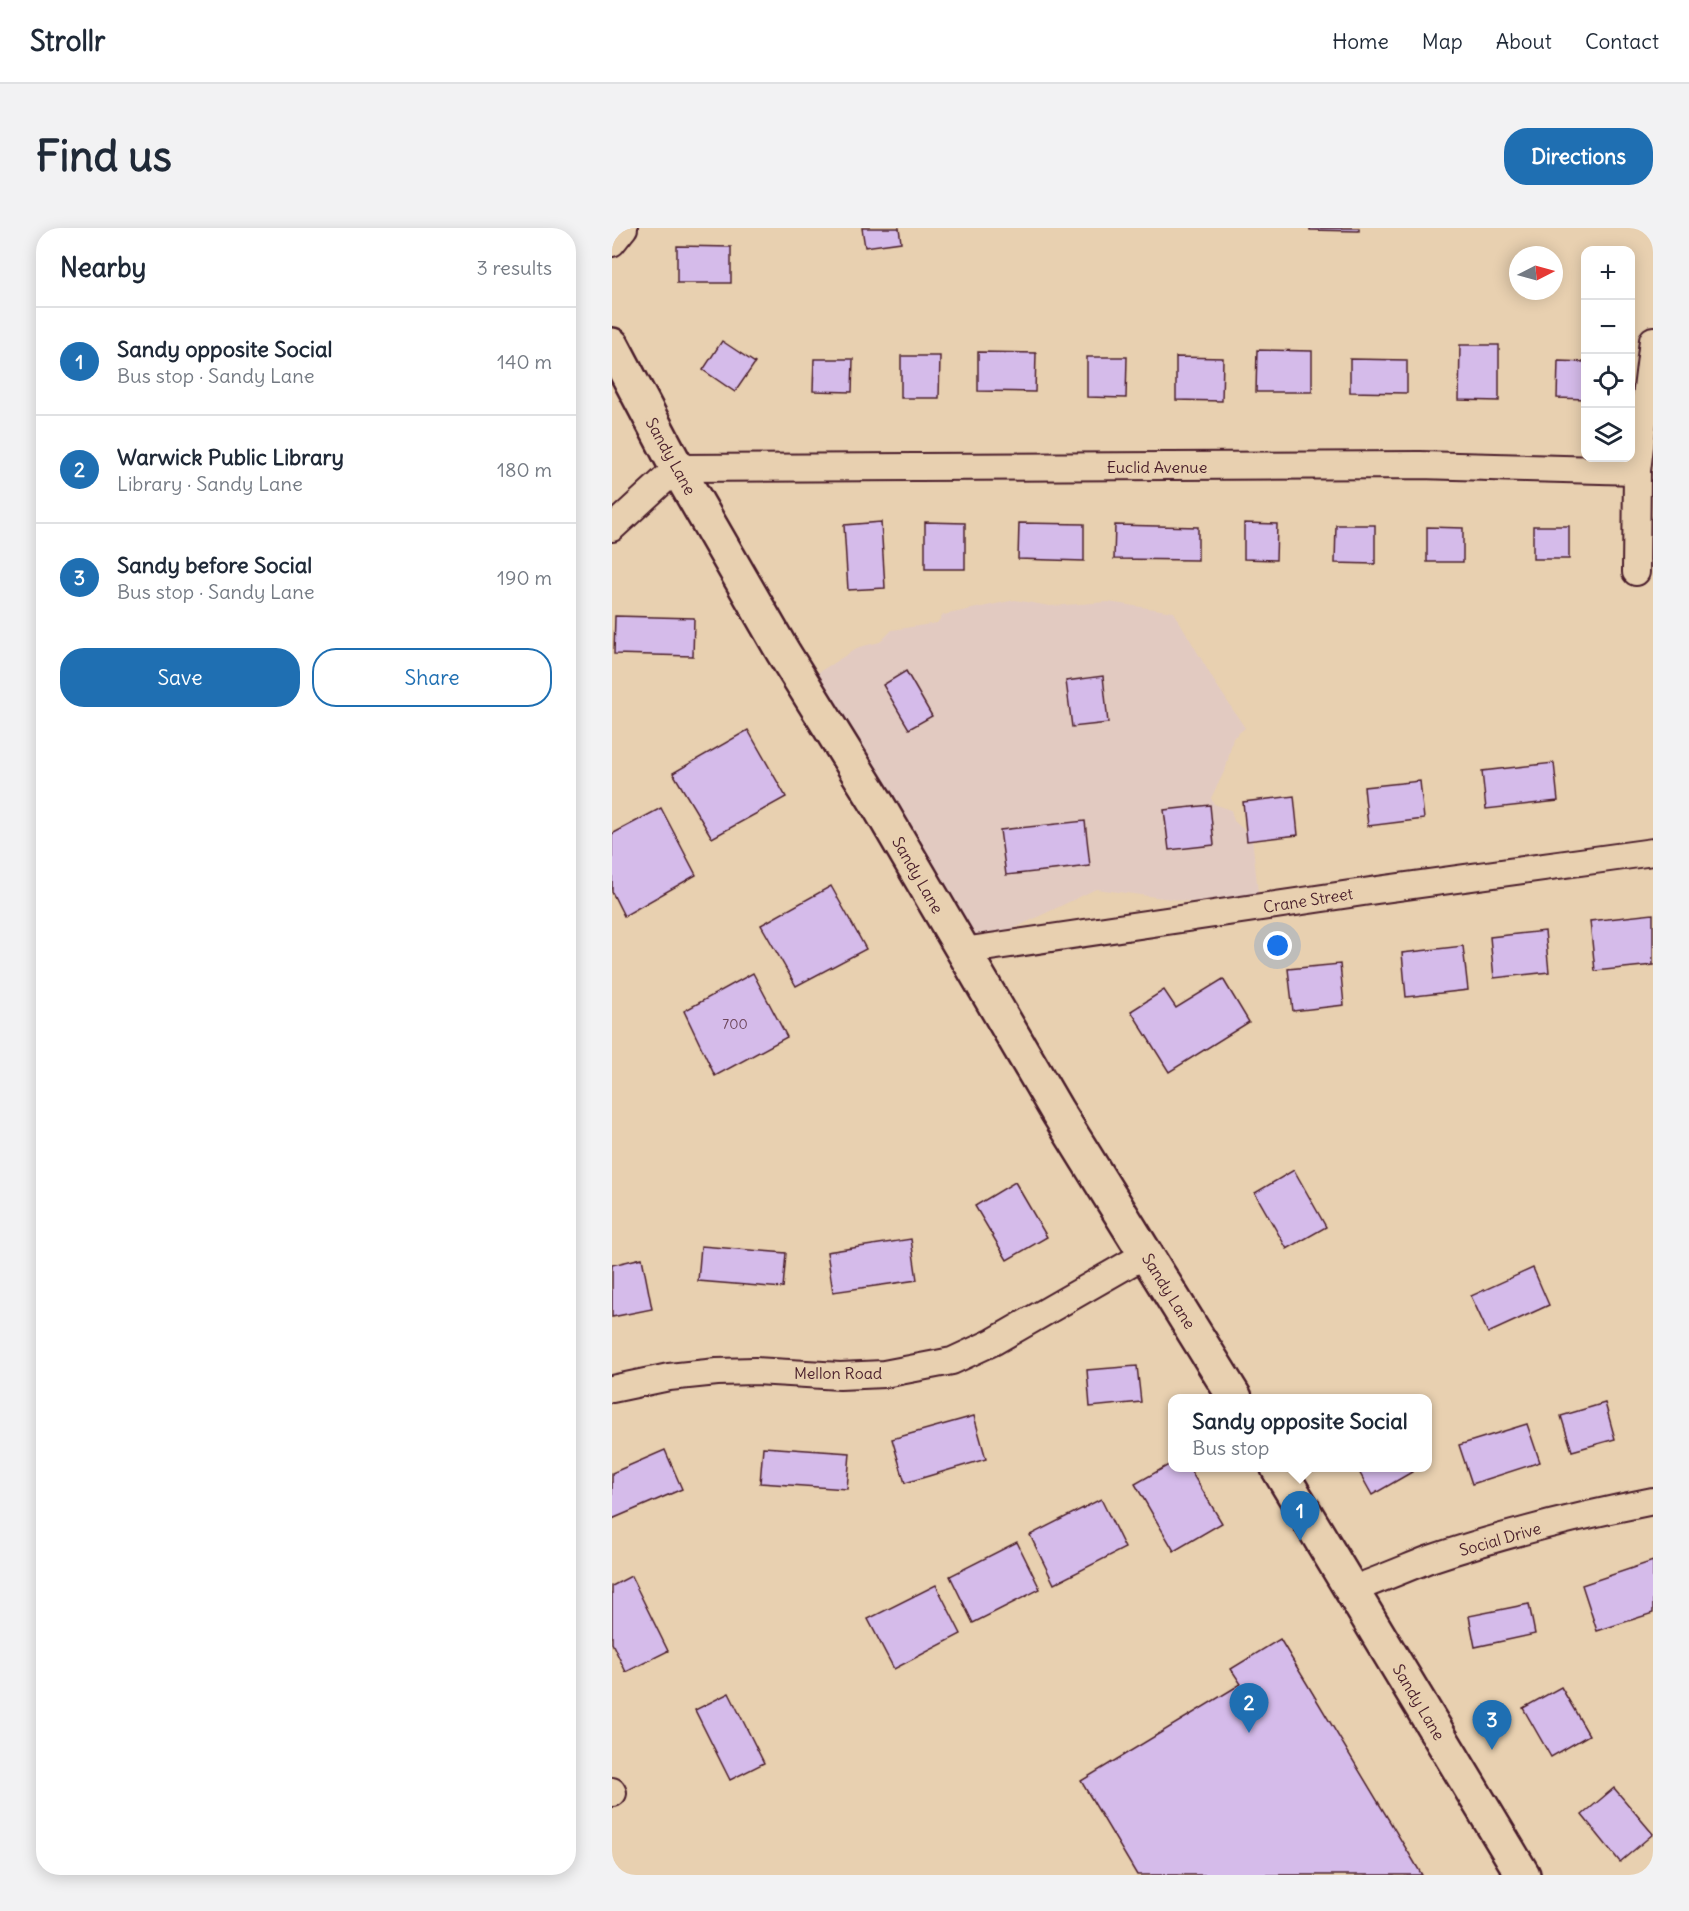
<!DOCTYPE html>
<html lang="en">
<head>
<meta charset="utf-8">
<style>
	body { margin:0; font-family:Delius,sans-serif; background:#f2f2f3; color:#1f2937 }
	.controls { position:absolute; right:18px; top:18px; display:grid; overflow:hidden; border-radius:12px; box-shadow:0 3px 15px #0003 }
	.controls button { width:54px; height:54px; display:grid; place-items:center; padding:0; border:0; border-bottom:2px solid #e0e1e3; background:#fff; color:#1f2937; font:30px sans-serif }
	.compass { position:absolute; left:897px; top:18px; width:54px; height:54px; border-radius:50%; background:#fff; box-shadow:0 3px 15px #0003; rotate:84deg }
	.you { position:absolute; left:666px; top:718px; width:21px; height:21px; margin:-15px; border:4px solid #fff; border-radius:50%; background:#1a73e8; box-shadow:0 0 0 9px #1a73e833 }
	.badge { display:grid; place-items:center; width:39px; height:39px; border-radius:50%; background:#1f6fb2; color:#fff; font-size:20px; font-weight:700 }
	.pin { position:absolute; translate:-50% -50px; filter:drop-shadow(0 2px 3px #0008) }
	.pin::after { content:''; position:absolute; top:32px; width:21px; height:18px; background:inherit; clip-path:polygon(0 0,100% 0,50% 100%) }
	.popup { position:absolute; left:556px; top:1166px; width:264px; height:78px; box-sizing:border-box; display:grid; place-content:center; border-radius:12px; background:#fff; filter:drop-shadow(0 2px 4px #0005); font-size:20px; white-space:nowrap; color:#747a83 }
	.popup b { font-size:22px; color:#1f2937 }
	.popup::after { content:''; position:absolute; left:50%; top:100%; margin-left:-12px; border:12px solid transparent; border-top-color:#fff }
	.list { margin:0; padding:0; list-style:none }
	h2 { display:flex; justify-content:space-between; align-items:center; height:78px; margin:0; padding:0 24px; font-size:26px }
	h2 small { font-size:20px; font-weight:400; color:#747a83 }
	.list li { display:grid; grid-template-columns:39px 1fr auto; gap:18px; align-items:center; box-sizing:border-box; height:108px; padding:0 24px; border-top:2px solid #e0e1e3 }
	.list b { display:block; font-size:22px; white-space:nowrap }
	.list p { margin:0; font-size:20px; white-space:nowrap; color:#747a83 }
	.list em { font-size:20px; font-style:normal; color:#747a83 }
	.actions { display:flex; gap:12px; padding:18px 24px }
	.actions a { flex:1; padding:14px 0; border:2px solid #1f6fb2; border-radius:24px; text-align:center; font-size:21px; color:#1f6fb2 }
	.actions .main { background:#1f6fb2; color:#fff }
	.icon { flex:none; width:33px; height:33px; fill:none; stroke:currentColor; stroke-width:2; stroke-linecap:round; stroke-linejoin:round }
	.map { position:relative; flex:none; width:1041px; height:1647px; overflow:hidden; border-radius:24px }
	header { display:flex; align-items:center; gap:36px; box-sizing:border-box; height:84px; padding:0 30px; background:#fff; border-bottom:2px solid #e0e1e3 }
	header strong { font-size:28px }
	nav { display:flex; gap:33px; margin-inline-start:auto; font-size:21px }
	.intro { display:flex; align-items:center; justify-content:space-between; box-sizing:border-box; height:144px; padding:0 36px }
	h1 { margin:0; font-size:42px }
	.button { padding:15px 27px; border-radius:24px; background:#1f6fb2; color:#fff; font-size:21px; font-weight:700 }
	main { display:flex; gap:36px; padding:0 36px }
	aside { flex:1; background:#fff; border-radius:24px; box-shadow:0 3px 15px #0003 }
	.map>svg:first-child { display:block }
</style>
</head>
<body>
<header>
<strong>Strollr</strong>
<nav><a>Home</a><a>Map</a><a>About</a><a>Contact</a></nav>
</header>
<div class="intro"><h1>Find us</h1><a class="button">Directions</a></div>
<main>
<aside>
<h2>Nearby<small>3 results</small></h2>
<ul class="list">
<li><span class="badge">1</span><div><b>Sandy opposite Social</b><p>Bus stop · Sandy Lane</p></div><em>140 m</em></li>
<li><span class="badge">2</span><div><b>Warwick Public Library</b><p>Library · Sandy Lane</p></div><em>180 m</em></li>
<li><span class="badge">3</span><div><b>Sandy before Social</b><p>Bus stop · Sandy Lane</p></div><em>190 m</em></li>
</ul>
<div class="actions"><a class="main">Save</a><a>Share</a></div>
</aside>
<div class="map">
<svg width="1041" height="1647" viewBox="0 0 1041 1647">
	<rect width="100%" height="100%" fill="#e8d0b0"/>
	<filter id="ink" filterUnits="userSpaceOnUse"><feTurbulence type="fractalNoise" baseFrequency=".0167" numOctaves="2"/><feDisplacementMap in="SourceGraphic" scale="12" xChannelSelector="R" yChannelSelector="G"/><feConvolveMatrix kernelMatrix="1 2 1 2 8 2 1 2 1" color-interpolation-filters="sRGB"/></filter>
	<g filter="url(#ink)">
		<polygon fill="#e2cac1" points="403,372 438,378 496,374 562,384 602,453 633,500 621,510 614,540 599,570 602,576 619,582 622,593 640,609 648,683 484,661 355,723 194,452 247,419 268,414 280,402 325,395 331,387"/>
		<g fill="#d5bbea" stroke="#4a1f2b" stroke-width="1.5">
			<polygon points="250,0 287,0 289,14 253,19"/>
			<polygon points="698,0 747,0 747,3 698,2"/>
			<polygon points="65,18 119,19 119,55 65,55"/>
			<polygon points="110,113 143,135 123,164 91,142"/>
			<polygon points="848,117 887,117 887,173 847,172"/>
			<polygon points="645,122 700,123 700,164 644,164"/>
			<polygon points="366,124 424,125 423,164 366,163"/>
			<polygon points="289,128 328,128 327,170 289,170"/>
			<polygon points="475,129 515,129 514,170 475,169"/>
			<polygon points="564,129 611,130 610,173 564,172"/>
			<polygon points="202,131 241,131 240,164 201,163"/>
			<polygon points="738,131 795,132 795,165 738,164"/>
			<polygon points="946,133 974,134 974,171 945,170"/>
			<polygon points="269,294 273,360 236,362 232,297"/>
			<polygon points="313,294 353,295 353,341 313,341"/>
			<polygon points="407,295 472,296 472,333 406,331"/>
			<polygon points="632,295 665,296 664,332 632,331"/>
			<polygon points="503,297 586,299 586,332 502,331"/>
			<polygon points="724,297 763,297 763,336 723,335"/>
			<rect x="921" y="298" width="36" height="33"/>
			<polygon points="815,299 851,300 851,334 815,334"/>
			<polygon points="3,388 82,390 81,428 2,426"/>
			<polygon points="294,443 320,488 297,501 271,457"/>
			<polygon points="491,448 496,495 460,499 454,453"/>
			<polygon points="136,502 174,569 100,610 61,545"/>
			<polygon points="942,535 946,573 874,581 870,543"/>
			<polygon points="808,553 812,591 756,598 752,559"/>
			<polygon points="682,568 686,607 635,613 631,574"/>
			<polygon points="598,577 602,617 557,622 552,582"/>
			<polygon points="49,580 84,647 12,688 0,664 0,606"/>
			<polygon points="473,593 478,638 394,647 388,602"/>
			<polygon points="219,658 254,721 184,758 149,697"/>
			<polygon points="1041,686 1041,737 983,743 978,693"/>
			<polygon points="933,703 937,744 882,750 878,709"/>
			<polygon points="851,718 856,762 794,769 790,725"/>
			<polygon points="728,736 732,777 681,783 676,741"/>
			<polygon points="141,745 175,809 103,848 72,783"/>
			<polygon points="611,751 637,794 557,844 519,783 552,762 564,780"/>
			<polygon points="682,942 714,999 675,1021 643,965"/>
			<polygon points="403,954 435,1009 395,1032 363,978"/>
			<polygon points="299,1011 305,1052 221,1064 215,1024"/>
			<polygon points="89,1018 174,1025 171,1060 86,1053"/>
			<polygon points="30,1030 40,1081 0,1089 0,1037"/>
			<polygon points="921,1040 937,1077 876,1105 859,1068"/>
			<polygon points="525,1138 529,1174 478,1179 475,1142"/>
			<polygon points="993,1175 1003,1211 960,1223 949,1188"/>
			<polygon points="362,1188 374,1231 293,1255 280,1211"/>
			<polygon points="915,1196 928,1234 860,1256 847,1217"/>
			<polygon points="151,1219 238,1225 235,1261 148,1255"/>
			<polygon points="53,1222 70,1261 0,1291 0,1245"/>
			<polygon points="560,1235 560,1240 577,1240 610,1295 562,1323 523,1256"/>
			<polygon points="745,1240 797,1240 800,1244 760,1267"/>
			<polygon points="489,1271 513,1320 442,1356 418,1307"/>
			<polygon points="405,1314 428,1361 361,1395 338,1348"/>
			<polygon points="1041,1333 1041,1385 985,1403 970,1357"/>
			<polygon points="19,1348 56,1423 14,1444 0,1415 0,1358"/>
			<polygon points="324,1357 349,1406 282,1441 256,1391"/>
			<polygon points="917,1376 923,1406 863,1419 857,1388"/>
			<polygon points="668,1411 810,1647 525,1647 469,1553 629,1456 619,1441"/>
			<polygon points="949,1459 977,1507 939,1529 911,1480"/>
			<polygon points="117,1465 152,1535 118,1552 83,1482"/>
			<polygon points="1002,1560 1041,1606 1008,1634 970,1587"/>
		</g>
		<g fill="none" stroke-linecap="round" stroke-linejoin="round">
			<defs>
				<g id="street">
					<polyline points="0,15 12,0"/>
					<polyline points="0,300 65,240 808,237 1025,243"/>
					<polyline points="1024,344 1025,243 1041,112"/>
					<polyline points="351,723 765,662 1041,624"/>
					<polyline points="0,1161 57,1149 105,1144 143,1143 228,1148 272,1146 340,1133 381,1114 534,1026"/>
					<path d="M 739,1362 C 764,1353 790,1342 815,1332 C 889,1307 965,1288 1041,1273"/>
					<polyline points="0,1563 1,1565"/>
				</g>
				<g id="secondary">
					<polyline points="0,117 65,240 171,424 266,577 445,883 623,1170"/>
					<polyline points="666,1240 911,1647"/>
				</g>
			</defs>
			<use href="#street" stroke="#4a1f2b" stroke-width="30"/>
			<use href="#secondary" stroke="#4a1f2b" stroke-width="38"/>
			<use href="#street" stroke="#e8d0b0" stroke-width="26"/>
			<use href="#secondary" stroke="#e8d0b0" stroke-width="33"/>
		</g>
	</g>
	<g text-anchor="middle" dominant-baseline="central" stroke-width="6" stroke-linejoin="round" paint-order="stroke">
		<g font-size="14" fill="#6d465b">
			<text x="123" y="796">700</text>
		</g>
		<g font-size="16" fill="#4a1f2b" stroke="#e8d0b0">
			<text transform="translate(59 228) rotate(61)">Sandy Lane</text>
			<text x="545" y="239">Euclid Avenue</text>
			<text transform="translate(306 647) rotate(60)">Sandy Lane</text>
			<text transform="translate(696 672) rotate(-9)">Crane Street</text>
			<text transform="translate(557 1063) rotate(58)">Sandy Lane</text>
			<text x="226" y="1145">Mellon Road</text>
			<text transform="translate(888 1311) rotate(-16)">Social Drive</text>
			<text transform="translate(807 1474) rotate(59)">Sandy Lane</text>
		</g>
	</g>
</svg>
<div class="controls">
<button>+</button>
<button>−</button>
<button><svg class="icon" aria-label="locate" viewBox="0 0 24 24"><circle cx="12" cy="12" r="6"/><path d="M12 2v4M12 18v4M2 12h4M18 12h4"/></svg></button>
<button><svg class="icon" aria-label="layers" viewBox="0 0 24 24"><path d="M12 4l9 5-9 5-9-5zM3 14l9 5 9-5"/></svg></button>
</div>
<svg class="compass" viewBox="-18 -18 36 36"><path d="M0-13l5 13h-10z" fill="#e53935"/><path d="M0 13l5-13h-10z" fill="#747a83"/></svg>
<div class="you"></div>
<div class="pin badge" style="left:688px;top:1313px">1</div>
<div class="popup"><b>Sandy opposite Social</b>Bus stop</div>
<div class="pin badge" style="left:637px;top:1505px">2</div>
<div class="pin badge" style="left:880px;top:1522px">3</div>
</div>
</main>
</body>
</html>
